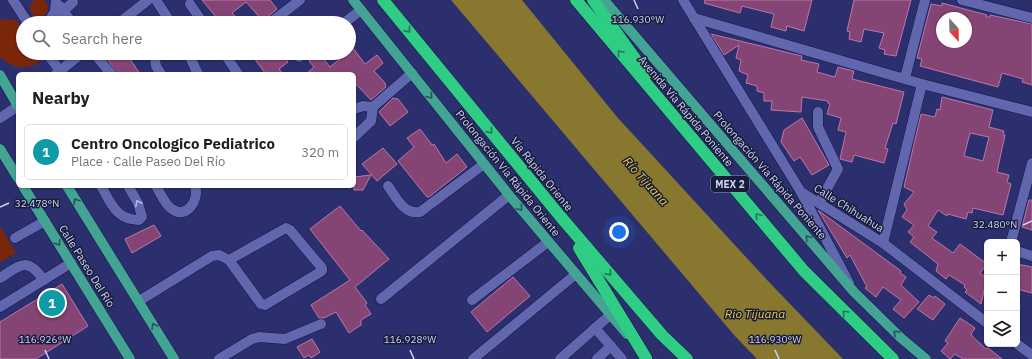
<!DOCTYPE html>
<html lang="en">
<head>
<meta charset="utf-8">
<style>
	body { margin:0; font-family:"IBM Plex Sans",sans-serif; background:#f2f2f2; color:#202124 }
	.controls { position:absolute; right:12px; bottom:12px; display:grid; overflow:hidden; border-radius:6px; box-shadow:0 1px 3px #0004 }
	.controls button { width:36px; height:36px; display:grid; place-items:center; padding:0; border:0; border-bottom:1px solid #e0e0e0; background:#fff; color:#202124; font:20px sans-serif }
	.compass { position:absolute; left:936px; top:12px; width:36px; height:36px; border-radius:50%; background:#fff; box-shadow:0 1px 3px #0004; rotate:158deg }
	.you { position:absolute; left:619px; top:232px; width:14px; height:14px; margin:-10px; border:3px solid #fff; border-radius:50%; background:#1a73e8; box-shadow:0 0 0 6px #1a73e833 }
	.badge { display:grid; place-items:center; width:26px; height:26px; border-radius:50%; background:#70642c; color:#fff; font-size:13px; font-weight:700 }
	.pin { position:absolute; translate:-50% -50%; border:2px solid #fff; box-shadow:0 1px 4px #0006 }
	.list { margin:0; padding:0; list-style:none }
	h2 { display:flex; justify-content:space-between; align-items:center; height:52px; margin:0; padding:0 16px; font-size:17px }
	h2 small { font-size:13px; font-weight:400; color:#757577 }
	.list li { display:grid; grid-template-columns:26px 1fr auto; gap:12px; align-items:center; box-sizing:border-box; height:56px; margin:0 8px 8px; padding:0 8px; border:1px solid #e0e0e0; border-radius:6px }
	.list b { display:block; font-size:15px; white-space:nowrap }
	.list p { margin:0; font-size:13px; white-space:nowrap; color:#757577 }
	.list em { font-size:13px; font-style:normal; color:#757577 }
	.icon { flex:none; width:22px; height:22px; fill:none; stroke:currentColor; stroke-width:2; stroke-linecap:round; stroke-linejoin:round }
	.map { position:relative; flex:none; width:1032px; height:359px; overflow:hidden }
	.search { position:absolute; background:#fff; box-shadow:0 1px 3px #0004; left:16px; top:16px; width:340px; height:44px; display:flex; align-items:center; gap:10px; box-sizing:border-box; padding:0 14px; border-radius:22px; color:#757577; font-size:15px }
	.panel { position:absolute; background:#fff; box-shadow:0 1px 3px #0004; left:16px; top:72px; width:340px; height:116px; border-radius:6px }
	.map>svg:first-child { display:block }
</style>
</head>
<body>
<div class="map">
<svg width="1032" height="359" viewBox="0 0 1032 359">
	<rect width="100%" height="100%" fill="#2c2f6d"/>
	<g fill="#79260a">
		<circle cx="39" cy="8" r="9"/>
		<path d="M 0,19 L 16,20 L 23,30 L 23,53 L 39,53 L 43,59 C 28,72 14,69 0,57 Z"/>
		<polygon points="0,226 16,253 0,262"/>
	</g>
	<polygon fill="#88782f" points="451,0 522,0 617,117 767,280 843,359 757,359 734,335"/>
	<g fill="#844575" stroke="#bb77a9" fill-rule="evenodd">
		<polygon points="202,0 270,0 277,9 263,21 246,2 232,13 241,23 221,23"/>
		<polygon points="705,0 812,0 804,31 787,26 786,31 771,27 774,14 742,6 740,13 704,3"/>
		<polygon points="854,0 911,0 896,56 884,54 885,50 879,48 884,33 864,29 861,42 849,39 850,32 847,31"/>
		<path d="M 942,3 L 987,15 L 986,17 L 990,17 L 990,15 L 1032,24 L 1032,85 L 1022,82 L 1023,79 L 1002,73 L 998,87 L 920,66 L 922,59 L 917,58 L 931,4 L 942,6 ZM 942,18 L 966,18 L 966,42 L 942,42 Z"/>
		<polygon points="711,34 802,56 801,60 819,64 817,72 835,77 838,67 854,71 852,79 904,92 896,124 893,123 885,148 888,149 884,163 854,155 852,162 840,159 846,132 838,130 841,118 827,114 830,104 828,103 828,101 802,97 801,112 771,110 772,101 764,101 764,93 757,91 757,86 746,83 748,75 739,71 741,60 736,58 739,45 724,55"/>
		<polygon points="353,48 365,64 377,55 383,63 374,71 385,83 386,87 371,100 354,82 354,74 306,74 314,67 309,61 319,53 330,67"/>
		<polygon points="112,53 126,53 140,74 117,74 107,58"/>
		<polygon points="250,53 281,53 288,62 279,69 283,74 266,74"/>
		<path d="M 942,97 L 993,110 L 989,127 L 1004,131 L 1003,135 L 1005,135 L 997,172 L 1009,175 L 1007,182 L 1011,184 L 1003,215 L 973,208 L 972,213 L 968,212 L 966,219 L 948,214 L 947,216 L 938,210 L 928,226 L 937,232 L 932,238 L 953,253 L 960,244 L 987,264 L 980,273 L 987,278 L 981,304 L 965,292 L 967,290 L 964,287 L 965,285 L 949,275 L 946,279 L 936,271 L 938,264 L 910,242 L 914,237 L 908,232 L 914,225 L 902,217 L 907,210 L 904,204 L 914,192 L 904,187 L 921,114 L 935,117 L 937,109 L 940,110 ZM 970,133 L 989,137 L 983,161 L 964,156 Z"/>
		<polygon points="393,98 398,99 408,112 390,126 379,112"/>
		<polygon points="802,118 829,165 812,175 800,157 794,161 781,142 784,130"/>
		<polygon points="420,129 432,145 434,144 446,163 457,154 467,167 429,197 427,197 398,161 414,147 407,138"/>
		<polygon points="383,148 397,164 377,181 362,164"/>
		<polygon points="371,175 363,190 354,190 354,177"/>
		<polygon points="1029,200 1032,200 1032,230 1022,227"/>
		<polygon points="340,206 361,231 362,230 389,259 355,287 367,303 365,305 371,314 361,320 361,325 349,333 336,312 324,318 319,318 311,305 350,280 310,229"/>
		<polygon points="818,210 901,271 900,273 906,277 901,285 919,302 904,318 893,309 901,300 883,287 876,297 865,288 867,287 850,255 847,258"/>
		<polygon points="154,225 161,236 132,253 125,239"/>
		<polygon points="1017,264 1032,267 1032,293 1017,289"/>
		<polygon points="513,277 530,296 487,332 471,312"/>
		<polygon points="62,284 88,326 36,359 0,359 0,322"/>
		<polygon points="929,295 934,298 935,296 945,304 933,320 917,309"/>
		<polygon points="960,318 975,328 971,334 973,337 986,349 988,348 1002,359 963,359 955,354 950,359 941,351 948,343 945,341"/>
		<polygon points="312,339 320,352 311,358 309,355 304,358 297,347"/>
	</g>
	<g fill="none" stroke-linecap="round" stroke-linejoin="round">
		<defs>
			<g id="minor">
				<polyline points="13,0 28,23"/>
				<polyline points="156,0 171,23"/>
				<polyline points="683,0 801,192 849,283"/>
				<polyline points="962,0 1032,18"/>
				<polyline points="190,4 203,23"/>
				<polyline points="60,6 72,23"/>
				<polyline points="694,18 922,84 1032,112"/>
				<polyline points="50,20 55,11 56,0"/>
				<polyline points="49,21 58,16 73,2"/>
				<polyline points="119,23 148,0"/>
				<polyline points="270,23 300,0"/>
				<polyline points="344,23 361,10"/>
				<polyline points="47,53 60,71"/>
				<polyline points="94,53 111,74"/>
				<polyline points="154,53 156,66 161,74"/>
				<polyline points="188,53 198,74"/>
				<polyline points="224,53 238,74"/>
				<polyline points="299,57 304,53"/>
				<polyline points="56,74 82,53"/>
				<polyline points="905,78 925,0"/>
				<polyline points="354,109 363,106 373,107"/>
				<polyline points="818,112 818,127 838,169 819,203"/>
				<polyline points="0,118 18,106"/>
				<polyline points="354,137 371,121 373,107 412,73"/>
				<path d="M 101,186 C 111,203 116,220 139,220 L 142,217 L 138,203 L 128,186"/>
				<path d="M 156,186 C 160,192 165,205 172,209 C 186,220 200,200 195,186"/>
				<path d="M 388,186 C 396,197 404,215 420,212 L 484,164"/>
				<polyline points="801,192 883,243 987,323"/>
				<polyline points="15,238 45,221"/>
				<polyline points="1011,242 1032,163"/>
				<polyline points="883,243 922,84"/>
				<polyline points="1017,251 1032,256"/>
				<path d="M 0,278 C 21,265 26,256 44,280"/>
				<polyline points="381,299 509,195"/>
				<polyline points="472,300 548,242"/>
				<polyline points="139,301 212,256 219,255 229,260 286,228 290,230 322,268 322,271 265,305 261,304 229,260"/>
				<polyline points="0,307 71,263"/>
				<polyline points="595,328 622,359"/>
				<polyline points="1017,344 1032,355"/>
				<polyline points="219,359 252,339 259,337 285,339 321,324"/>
				<polyline points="473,359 576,274"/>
				<polyline points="560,359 610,315"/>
				<polyline points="597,359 611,346"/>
			</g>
			<g id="major">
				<polyline points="353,0 509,195 627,334"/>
				<polyline points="604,0 854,292 901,338 926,359"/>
				<polyline points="0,75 18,106"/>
				<polyline points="0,149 18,178"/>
				<polyline points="23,186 130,359"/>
				<polyline points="67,186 174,359"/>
			</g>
			<g id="highway">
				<polyline points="383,0 560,216 662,335 687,359"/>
				<polyline points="576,0 804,271 893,359"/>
				<polyline points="593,0 646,74"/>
				<polyline points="579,248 646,358"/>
			</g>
		</defs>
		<use href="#minor" stroke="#16134f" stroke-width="11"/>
		<use href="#major" stroke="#16134f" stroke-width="11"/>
		<use href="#highway" stroke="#16134f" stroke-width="13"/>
		<use href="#minor" stroke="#6067ac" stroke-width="10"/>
		<use href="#major" stroke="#43a493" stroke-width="10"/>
		<use href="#highway" stroke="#2fcc83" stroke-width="12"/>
	</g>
	<defs><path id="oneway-chevron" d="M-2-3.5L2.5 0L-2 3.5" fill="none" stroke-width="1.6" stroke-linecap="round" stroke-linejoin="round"/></defs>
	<g stroke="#24745e">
		<use href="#oneway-chevron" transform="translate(408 30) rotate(51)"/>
		<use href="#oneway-chevron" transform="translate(620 53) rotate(-130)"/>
		<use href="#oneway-chevron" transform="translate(490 131) rotate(51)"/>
		<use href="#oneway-chevron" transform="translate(758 216) rotate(-130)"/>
		<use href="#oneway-chevron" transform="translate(609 273) rotate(49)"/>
		<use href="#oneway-chevron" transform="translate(845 313) rotate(-134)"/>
	</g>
	<g stroke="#2a525c">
		<use href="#oneway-chevron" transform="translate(430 96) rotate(51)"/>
		<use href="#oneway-chevron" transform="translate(76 201) rotate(-122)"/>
		<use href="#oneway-chevron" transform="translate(520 208) rotate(50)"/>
		<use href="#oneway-chevron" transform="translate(808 238) rotate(-131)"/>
		<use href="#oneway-chevron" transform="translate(58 243) rotate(58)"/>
		<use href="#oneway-chevron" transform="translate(154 326) rotate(-121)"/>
		<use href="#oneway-chevron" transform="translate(896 333) rotate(-136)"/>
	</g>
	<use stroke="#b2b8e6" href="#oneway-chevron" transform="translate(138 203) rotate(-117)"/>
	<path fill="none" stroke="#cdd3fa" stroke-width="1.5" d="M 634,0 L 638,9M 0,207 L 9,203M 1023,225 L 1032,221M 45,350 L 49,359M 410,350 L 414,359M 775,350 L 779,359"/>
	<g text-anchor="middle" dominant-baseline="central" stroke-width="3" stroke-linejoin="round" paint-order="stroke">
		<rect fill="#191c38" stroke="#979cc0" stroke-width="1" x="711" y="176" width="38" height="16" rx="3"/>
		<g font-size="10" font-weight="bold" fill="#cdd3fa">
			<text x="730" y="184">MEX 2</text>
		</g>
		<g font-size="11" fill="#cdd3fa" stroke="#191c38">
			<text transform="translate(686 111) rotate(50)">Avenida Vía Rápida Poniente</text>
			<text transform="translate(508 173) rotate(51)">Prolongación Vía Rápida Oriente</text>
			<text transform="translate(542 174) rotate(51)">Vía Rápida Oriente</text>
			<text transform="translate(770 175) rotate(49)">Prolongación Vía Rápida Poniente</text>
			<text transform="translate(849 208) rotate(32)">Calle Chihuahua</text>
			<text transform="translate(87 266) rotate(58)">Calle Paseo Del Río</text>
		</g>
		<g font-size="12" font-style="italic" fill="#e6cb44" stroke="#191c38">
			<text transform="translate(646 181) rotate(48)">Río Tijuana</text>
			<text x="755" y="313">Rio Tijuana</text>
		</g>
	</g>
	<g font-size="10" text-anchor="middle" fill="#cdd3fa" stroke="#191c38" stroke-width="3" stroke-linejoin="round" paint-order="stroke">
		<text x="638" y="23">116.930°W</text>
		<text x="37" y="207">32.478°N</text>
		<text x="995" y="228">32.480°N</text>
		<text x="45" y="343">116.926°W</text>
		<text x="410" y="343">116.928°W</text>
		<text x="775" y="343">116.930°W</text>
	</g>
</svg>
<div class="controls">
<button>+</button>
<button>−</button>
<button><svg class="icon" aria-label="layers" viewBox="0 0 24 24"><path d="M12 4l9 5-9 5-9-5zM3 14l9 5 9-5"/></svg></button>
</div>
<svg class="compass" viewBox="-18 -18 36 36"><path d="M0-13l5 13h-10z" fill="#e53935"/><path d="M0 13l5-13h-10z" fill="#757577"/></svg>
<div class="you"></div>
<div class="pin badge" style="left:52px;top:303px;background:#0f9aa8">1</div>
<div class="search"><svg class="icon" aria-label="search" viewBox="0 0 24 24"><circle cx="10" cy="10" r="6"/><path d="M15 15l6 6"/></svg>Search here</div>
<section class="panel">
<h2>Nearby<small></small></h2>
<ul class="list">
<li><span class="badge" style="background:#0f9aa8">1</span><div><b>Centro Oncologico Pediatrico</b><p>Place · Calle Paseo Del Río</p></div><em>320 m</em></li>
</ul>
</section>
</div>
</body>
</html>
